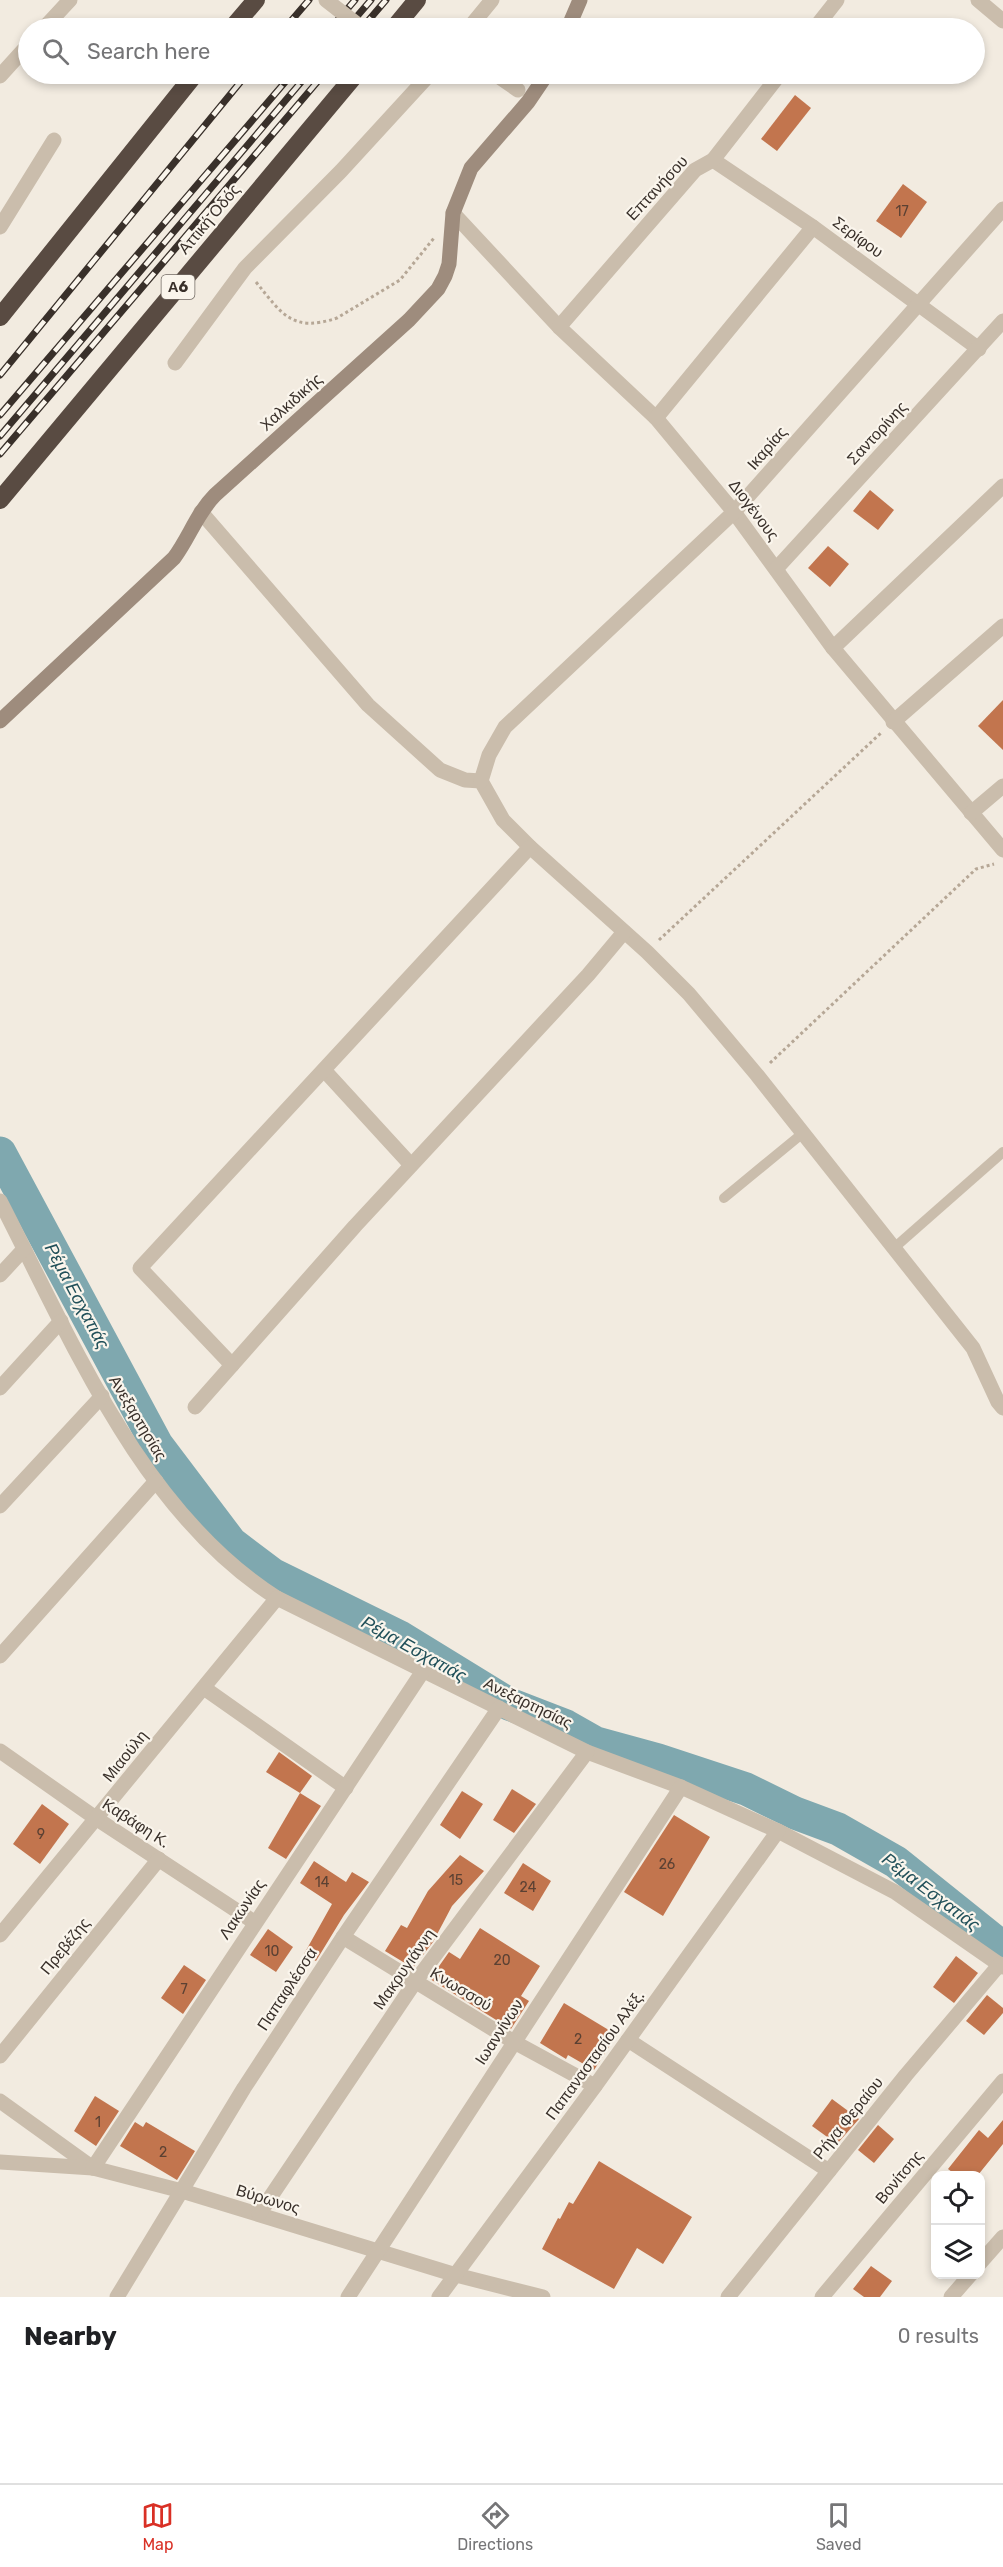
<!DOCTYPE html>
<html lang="en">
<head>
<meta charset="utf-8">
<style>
	body { margin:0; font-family:Rubik,sans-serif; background:#f2f2f2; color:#202124 }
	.controls { position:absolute; right:18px; bottom:18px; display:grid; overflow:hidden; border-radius:12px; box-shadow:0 3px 9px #0003 }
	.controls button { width:54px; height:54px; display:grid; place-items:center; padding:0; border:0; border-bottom:2px solid #e0e0e0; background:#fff; color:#202124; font:30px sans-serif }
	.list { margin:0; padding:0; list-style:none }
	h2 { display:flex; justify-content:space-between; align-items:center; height:78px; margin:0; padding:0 24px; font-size:26px }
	h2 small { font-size:20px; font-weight:400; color:#757577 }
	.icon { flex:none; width:33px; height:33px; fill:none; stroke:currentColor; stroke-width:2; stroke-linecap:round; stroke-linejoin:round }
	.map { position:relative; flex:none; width:1003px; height:2297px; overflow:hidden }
	.search { position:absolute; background:#fff; box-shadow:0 3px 9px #0003; left:18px; right:18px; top:18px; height:66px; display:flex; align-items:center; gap:15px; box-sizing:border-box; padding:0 21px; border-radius:33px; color:#757577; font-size:22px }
	.sheet { height:186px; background:#fff }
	nav { display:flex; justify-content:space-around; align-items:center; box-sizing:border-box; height:84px; border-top:2px solid #e0e0e0; background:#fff; font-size:16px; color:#757577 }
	nav a { display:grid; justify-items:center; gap:3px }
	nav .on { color:#d93025 }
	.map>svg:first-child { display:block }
</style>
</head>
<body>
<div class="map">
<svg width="1003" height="2297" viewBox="0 0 1003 2297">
	<rect width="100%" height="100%" fill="#f2ebe0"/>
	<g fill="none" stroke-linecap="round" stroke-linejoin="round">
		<polyline stroke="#7fa8af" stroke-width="33" points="0,1153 157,1445 231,1543 272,1574 400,1637 509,1704 566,1726 596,1743 658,1760 746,1789 795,1813 838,1829 896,1862 1003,1948"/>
	</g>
	<g fill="#c2754e">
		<polygon points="795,95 811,108 777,151 761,139"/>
		<polygon points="903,184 927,202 901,238 876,221"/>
		<polygon points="870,490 894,510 878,530 853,511"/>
		<polygon points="828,546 849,564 830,587 808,568"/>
		<polygon points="1003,700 1003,750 978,726"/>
		<polygon points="279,1752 312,1776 300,1793 266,1772"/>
		<polygon points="512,1789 536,1804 514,1833 493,1820"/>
		<polygon points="462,1791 483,1804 460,1839 440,1825"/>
		<polygon points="300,1793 321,1806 286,1859 268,1848"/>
		<polygon points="42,1804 69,1824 40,1864 13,1844"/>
		<polygon points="674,1815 710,1837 663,1916 624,1892"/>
		<polygon points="460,1855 484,1871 452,1906 433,1942 413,1968 385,1951 401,1925 407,1928 428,1891"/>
		<polygon points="314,1861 346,1882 352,1872 369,1882 344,1915 316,1961 304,1954 332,1904 300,1883"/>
		<polygon points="523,1863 551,1881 533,1911 504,1893"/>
		<polygon points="480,1928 540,1966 521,1996 529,2001 511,2029 430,1979 449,1952 460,1959"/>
		<polygon points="268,1929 293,1947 276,1972 250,1955"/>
		<polygon points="956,1956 978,1973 954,2003 933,1987"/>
		<polygon points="184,1965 206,1980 183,2014 161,1998"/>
		<polygon points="987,1995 1003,2008 1003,2013 984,2035 966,2021"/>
		<polygon points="564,2003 617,2035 594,2070 568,2055 566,2059 540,2043"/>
		<polygon points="95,2096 119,2111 96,2146 74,2131"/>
		<polygon points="832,2099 859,2119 837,2144 812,2126"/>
		<polygon points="1003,2120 1003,2144 978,2175 956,2175 948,2169 979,2130 988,2138"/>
		<polygon points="135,2122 143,2127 146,2122 195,2151 177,2180 120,2146"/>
		<polygon points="878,2125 894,2139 874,2163 858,2150"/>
		<polygon points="599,2161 692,2217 663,2264 637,2248 614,2289 542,2249 558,2218 560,2219 569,2202 573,2204"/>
		<polygon points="871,2266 892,2281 880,2297 864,2297 853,2289"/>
	</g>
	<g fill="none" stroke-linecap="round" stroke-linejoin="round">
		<g stroke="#b6a796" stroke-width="3" stroke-dasharray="3 3" stroke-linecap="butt">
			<path d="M 256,282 C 282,314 292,333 337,318 L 400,280 L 434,238"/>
			<polyline points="659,940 882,732"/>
			<polyline points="770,1063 976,869 994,864"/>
		</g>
		<g stroke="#cabdac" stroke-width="10">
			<polyline points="724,1198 803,1133"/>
			<polyline points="894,1248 1003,1152"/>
		</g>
		<g stroke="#cabdac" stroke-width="15">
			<polyline points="978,0 1003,21"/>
			<polyline points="44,28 70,0"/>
			<polyline points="469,28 492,0"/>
			<polyline points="815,28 837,0"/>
			<polyline points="495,74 518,90"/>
			<polyline points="0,76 28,45"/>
			<polyline points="713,160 813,227 979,349"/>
			<polyline points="453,213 559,327 656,418 734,512 833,648 1003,850"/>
			<polyline points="0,227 54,140"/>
			<polyline points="559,327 695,170 713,160 780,74"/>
			<polyline points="175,363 245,268 341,171 430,74"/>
			<polyline points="656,418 813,227"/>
			<polyline points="201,512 368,705 440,770 465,780 481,781 503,820 530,847 647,952 689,994 757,1075 973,1348 998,1402 1003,1408"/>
			<polyline points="776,569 1003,321"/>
			<polyline points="833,648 1003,486"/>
			<polyline points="893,722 1003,626"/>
			<polyline points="481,781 489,755 505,727 734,512 1003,209"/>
			<polyline points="971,813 1003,786"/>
			<polyline points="324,1070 411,1165"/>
			<path d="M 0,1201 C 71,1339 142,1513 277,1598 L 587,1752 L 681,1787 L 778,1831 L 895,1892 L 1003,1967"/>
			<polyline points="0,1275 24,1249"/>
			<polyline points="232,1365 140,1268 530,847"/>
			<polyline points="0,1388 61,1321"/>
			<polyline points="195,1407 355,1226 588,975 624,932"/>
			<polyline points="0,1506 102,1396"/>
			<polyline points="0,1656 156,1481"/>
			<polyline points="204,1688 346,1788"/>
			<polyline points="0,1751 97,1819 254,1922"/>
			<polyline points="0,1935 277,1598"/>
			<polyline points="343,1937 514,2042 595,2086"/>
			<polyline points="628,2040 829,2171"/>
			<polyline points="0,2056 159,1859"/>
			<polyline points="0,2101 93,2168 182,2191 456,2275 543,2297"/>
			<polyline points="0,2162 93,2168"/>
			<polyline points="93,2168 423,1671"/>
			<polyline points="259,2214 415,1982 587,1752"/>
			<polyline points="980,2263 1003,2237"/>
			<polyline points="117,2297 244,2088 343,1937 499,1708"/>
			<polyline points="348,2297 681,1787"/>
			<polyline points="439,2297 595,2086 778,1831"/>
			<polyline points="728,2297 906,2075 1000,1964"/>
			<polyline points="822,2297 1003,2081"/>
			<polyline points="951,2297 971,2274"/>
		</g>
		<g stroke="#9e8c7d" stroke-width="15">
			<polyline points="568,28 580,0"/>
			<path d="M 0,721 L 174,558 C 189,538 197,513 215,495 L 409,320 L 438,289 L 445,276 L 449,264 L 453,213 L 471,168 L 528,102 L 547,74"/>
		</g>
		<g stroke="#594b42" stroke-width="18">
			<polyline points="232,28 256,0"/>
			<polyline points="394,28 417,0"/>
			<polyline points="0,317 195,74"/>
			<polyline points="0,500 356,74"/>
		</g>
		<defs>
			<g id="rail">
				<polyline points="285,28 309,0"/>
				<polyline points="331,28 355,0"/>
				<polyline points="347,28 371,0"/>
				<polyline points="362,28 386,0"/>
				<polyline points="0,375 247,74"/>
				<polyline points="0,415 292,74"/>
				<polyline points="0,436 308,74"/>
				<polyline points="0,454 324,74"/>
			</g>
		</defs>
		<use href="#rail" stroke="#39302a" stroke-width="7"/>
		<use href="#rail" stroke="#faf5ec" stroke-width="4.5" stroke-dasharray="14" stroke-linecap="butt"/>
		<polyline stroke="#cabdac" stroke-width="15" points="326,0 362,28"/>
	</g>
	<g text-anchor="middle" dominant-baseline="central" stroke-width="4.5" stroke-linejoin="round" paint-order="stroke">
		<g font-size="14" fill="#5b4133">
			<text x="902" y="211">17</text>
			<text x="41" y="1834">9</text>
			<text x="667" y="1864">26</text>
			<text x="456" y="1880">15</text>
			<text x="322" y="1882">14</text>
			<text x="528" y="1887">24</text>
			<text x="272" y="1951">10</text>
			<text x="502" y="1960">20</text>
			<text x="184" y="1989">7</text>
			<text x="578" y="2039">2</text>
			<text x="98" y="2122">1</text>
			<text x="163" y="2152">2</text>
		</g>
		<rect fill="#faf5ec" stroke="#736b64" stroke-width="1.5" x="161.5" y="275" width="33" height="24" rx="4.5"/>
		<g font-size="15" font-weight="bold" fill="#39302a">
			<text x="178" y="287">Α6</text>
		</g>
		<g font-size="16" fill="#39302a" stroke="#faf5ec">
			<text transform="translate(657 188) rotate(-47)">Επτανήσου</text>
			<text transform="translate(209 219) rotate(-50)">Αττική Οδός</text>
			<text transform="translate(858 237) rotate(36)">Σερίφου</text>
			<text transform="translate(291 402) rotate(-42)">Χαλκιδικής</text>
			<text transform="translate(877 433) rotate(-47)">Σαντορίνης</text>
			<text transform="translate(767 448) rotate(-49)">Ικαρίας</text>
			<text transform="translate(754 510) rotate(53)">Διογένους</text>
			<text transform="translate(138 1418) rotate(59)">Ανεξαρτησίας</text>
			<text transform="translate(528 1703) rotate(26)">Ανεξαρτησίας</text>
			<text transform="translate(125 1756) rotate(-51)">Μιαούλη</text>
			<text transform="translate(136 1823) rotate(33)">Καβάφη Κ.</text>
			<text transform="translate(242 1909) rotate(-56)">Λακωνίας</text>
			<text transform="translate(65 1946) rotate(-51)">Πρεβέζης</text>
			<text transform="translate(404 1969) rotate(-55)">Μακρυγιάννη</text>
			<text transform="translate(287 1989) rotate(-57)">Παπαφλέσσα</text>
			<text transform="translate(461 1989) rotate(31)">Κνωσσού</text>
			<text transform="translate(499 2032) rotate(-57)">Ιωαννίνων</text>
			<text transform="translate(595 2055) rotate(-54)">Παπαναστασίου Αλέξ.</text>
			<text transform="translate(848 2118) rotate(-51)">Ρήγα Φεραίου</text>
			<text transform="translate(899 2177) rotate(-50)">Βονίτσης</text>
			<text transform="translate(268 2199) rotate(17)">Βύρωνος</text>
		</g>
		<g font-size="18" font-style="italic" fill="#215059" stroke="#faf5ec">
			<text transform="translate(77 1296) rotate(62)">Ρέμα Εσχατιάς</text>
			<text transform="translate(414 1649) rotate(29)">Ρέμα Εσχατιάς</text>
			<text transform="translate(931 1892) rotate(37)">Ρέμα Εσχατιάς</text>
		</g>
	</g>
</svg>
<div class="controls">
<button><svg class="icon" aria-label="locate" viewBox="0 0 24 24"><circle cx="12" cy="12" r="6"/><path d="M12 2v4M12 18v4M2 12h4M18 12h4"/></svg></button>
<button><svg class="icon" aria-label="layers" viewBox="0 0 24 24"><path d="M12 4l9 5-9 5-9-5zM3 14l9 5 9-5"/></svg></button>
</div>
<div class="search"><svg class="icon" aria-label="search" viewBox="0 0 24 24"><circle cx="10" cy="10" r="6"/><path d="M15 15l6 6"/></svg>Search here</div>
</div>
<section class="sheet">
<h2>Nearby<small>0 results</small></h2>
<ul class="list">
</ul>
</section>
<nav>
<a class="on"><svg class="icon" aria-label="map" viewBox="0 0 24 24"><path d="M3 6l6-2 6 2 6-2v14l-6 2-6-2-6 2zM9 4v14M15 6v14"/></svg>Map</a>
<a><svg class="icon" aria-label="directions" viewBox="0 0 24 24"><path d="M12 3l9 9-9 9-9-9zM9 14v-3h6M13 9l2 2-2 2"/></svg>Directions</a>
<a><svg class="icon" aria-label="saved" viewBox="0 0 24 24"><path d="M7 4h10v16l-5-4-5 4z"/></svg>Saved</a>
</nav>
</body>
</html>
